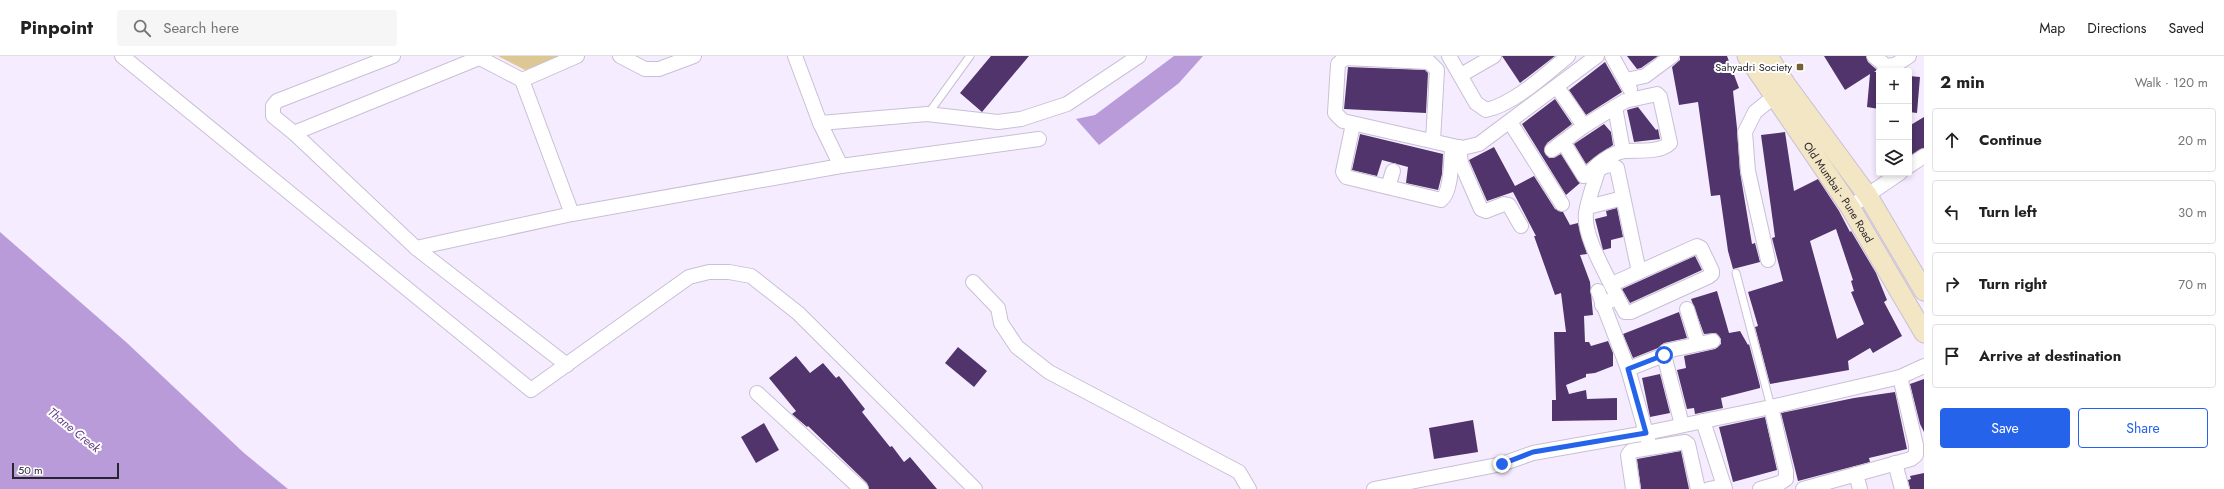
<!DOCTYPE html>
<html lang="en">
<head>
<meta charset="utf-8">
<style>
	body { margin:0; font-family:Jost,sans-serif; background:#f6f6f6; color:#222 }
	.controls { position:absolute; right:12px; top:12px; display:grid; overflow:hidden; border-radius:4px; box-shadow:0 2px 6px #0003 }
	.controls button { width:36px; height:36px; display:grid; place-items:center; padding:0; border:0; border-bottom:1px solid #e0e0e0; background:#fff; color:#222; font:20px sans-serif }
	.scale { position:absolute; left:12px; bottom:10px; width:107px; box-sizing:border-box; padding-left:4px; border:2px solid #29252d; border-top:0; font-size:11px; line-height:14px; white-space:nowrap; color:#29252d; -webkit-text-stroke:3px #fff; paint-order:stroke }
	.stop { position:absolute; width:12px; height:12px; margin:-9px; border:3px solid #2563eb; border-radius:50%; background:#fff }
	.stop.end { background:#2563eb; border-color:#fff; box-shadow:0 1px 4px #0008 }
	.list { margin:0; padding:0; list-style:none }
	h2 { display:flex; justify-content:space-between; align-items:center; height:52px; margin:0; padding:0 16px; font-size:17px }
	h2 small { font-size:13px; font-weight:400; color:#767676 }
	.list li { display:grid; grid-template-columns:26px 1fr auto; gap:12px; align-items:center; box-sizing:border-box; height:64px; margin:0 8px 8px; padding:0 8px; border:1px solid #e0e0e0; border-radius:4px }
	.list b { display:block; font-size:15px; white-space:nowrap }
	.list em { font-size:13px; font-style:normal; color:#767676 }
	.actions { display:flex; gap:8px; padding:12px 16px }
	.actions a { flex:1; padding:9px 0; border:1px solid #2563eb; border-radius:4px; text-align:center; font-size:14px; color:#2563eb }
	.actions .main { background:#2563eb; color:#fff }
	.icon { flex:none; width:22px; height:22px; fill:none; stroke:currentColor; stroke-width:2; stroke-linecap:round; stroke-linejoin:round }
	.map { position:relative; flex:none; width:1924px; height:433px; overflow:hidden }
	header { display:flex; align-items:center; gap:24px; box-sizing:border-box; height:56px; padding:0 20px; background:#fff; border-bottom:1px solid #e0e0e0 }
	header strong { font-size:19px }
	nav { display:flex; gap:22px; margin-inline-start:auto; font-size:14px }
	.search { width:280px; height:36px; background:#f6f6f6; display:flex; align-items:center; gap:10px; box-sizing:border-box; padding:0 14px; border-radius:4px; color:#767676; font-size:15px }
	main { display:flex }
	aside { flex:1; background:#fff }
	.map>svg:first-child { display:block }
</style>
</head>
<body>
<header>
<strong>Pinpoint</strong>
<div class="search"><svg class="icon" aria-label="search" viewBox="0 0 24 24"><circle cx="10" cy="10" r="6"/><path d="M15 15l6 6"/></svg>Search here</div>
<nav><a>Map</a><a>Directions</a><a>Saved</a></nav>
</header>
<main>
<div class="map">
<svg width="1924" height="433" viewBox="0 0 1924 433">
	<rect width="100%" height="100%" fill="#f5edff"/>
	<polygon fill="#ddc893" points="498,0 563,0 525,14"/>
	<g fill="#b99bda">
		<polygon points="1174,0 1203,0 1179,27 1099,89 1076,63 1095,59"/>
		<polygon points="0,176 126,286 244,397 288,433 0,433"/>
	</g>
	<g fill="#50346b" fill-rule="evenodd">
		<polygon points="991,0 1029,0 982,56 960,37"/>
		<polygon points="1502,0 1555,0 1520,27"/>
		<polygon points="1627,0 1658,0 1641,12 1637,13"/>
		<polygon points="1680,0 1727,0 1739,32 1733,35 1737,72 1740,116 1752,188 1755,187 1760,206 1733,213 1728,195 1720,139 1711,140 1698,46 1679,49 1672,11 1680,4"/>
		<polygon points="1824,0 1866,0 1868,6 1877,14 1874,16 1879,16 1879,53 1867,51 1870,18 1845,34"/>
		<polygon points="1605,6 1622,36 1586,59 1569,34"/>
		<polygon points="1348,11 1425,14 1428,17 1426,57 1344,53"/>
		<polygon points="1909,20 1920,21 1917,57 1909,56"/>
		<polygon points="1555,43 1572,68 1547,87 1544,95 1549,102 1553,102 1561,98 1580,127 1566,139 1522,68"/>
		<polygon points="1638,51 1656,74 1658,73 1660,83 1634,86 1627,54"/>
		<polygon points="1924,61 1924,92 1909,100 1909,70"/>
		<polygon points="1604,68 1611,76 1613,89 1586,108 1574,88"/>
		<path d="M 1785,76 L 1794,135 L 1818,123 L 1839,155 L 1850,176 L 1851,175 L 1876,217 L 1887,244 L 1884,246 L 1902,280 L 1873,297 L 1870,292 L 1848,305 L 1849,314 L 1770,328 L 1755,271 L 1758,270 L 1748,236 L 1783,225 L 1772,182 L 1775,181 L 1761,79 ZM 1836,173 L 1853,224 L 1851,225 L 1854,235 L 1851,236 L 1864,268 L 1837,283 L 1810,185 Z"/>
		<polygon points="1360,78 1443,98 1442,118 1438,134 1406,127 1408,111 1382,104 1377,120 1352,114"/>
		<polygon points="1494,91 1515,130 1534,120 1555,153 1563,156 1570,169 1578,167 1587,198 1580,199 1590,226 1593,259 1584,260 1585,286 1589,286 1591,290 1608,285 1613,297 1613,310 1595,317 1586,318 1586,321 1566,329 1569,338 1586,334 1587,343 1617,342 1617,364 1552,365 1552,344 1556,344 1554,276 1566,276 1561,237 1555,239 1534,180 1536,180 1513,136 1487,145 1469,104"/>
		<polygon points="1617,152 1623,181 1611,184 1611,192 1603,194 1595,163 1607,160 1606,155"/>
		<polygon points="1695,200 1702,214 1630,247 1622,233"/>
		<polygon points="1717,235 1729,277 1740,275 1748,289 1749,288 1760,330 1760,332 1721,342 1723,352 1695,358 1694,352 1687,353 1677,314 1686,312 1684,300 1715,293 1721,288 1721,283 1716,277 1704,278 1691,243"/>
		<polygon points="1679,256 1687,282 1664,287 1658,292 1633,302 1623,278"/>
		<polygon points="958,291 987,315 974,331 945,307"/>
		<polygon points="796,300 810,317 823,307 836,322 839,320 865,353 862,356 890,391 892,390 904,406 910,401 937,433 869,433 867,427 808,370 807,371 792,358 796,355 769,322"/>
		<polygon points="1660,318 1670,357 1650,361 1642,322"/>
		<polygon points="1924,323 1924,376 1920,368 1910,328"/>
		<polygon points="1895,336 1907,393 1869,402 1870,406 1798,425 1781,357 1854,342"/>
		<polygon points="1765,361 1777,414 1733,426 1719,371"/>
		<polygon points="1473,364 1478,396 1434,403 1429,372"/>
		<polygon points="764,367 779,394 756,407 741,381"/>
		<polygon points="1681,395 1689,433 1641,433 1637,403"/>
		<polygon points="1924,417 1924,433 1910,433 1908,424 1911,423 1910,420"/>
	</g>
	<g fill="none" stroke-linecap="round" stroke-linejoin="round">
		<defs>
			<g id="service">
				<polyline points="928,58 970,0"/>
				<polyline points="1736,217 1771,351"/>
			</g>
			<g id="minor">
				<polyline points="122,0 531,334 689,221 709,216 729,216 751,220 798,257 975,433"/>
				<polyline points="393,0 277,45 273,50 273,60 294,77 416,192 567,309"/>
				<polyline points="476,0 522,24 577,0"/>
				<polyline points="620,0 645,13 659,13 694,0"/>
				<polyline points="795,0 820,67 927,58 998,66 1021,63 1067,48 1139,0"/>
				<path d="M 1449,0 L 1476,47 L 1486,54 C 1514,48 1546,18 1568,0"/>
				<polyline points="1612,0 1630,33"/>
				<polyline points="1874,0 1886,10 1895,9 1909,0"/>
				<polyline points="1461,19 1494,0"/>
				<polyline points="522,24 572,158"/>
				<polyline points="1626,24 1645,20 1672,0"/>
				<polyline points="1615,51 1623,95"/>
				<polyline points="1510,66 1562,148"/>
				<path d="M 1353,68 L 1343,116 L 1346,121 L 1441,144 C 1452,136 1451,103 1452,90"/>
				<polyline points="294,77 479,2"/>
				<polyline points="1433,85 1437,14 1429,6 1345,2 1338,8 1335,57 1343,65 1462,92 1479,88 1597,0"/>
				<path d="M 1563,86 L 1584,120 L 1588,119 C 1595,109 1611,97 1624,95 C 1637,94 1660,97 1670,87 L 1660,41 L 1657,38 L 1625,45 L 1584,70"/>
				<polyline points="1459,91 1461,107 1481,153 1486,155 1504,148 1509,149 1521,170"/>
				<polyline points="1552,94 1584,70 1557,31"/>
				<polyline points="841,110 1039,83"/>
				<polyline points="1909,110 1924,100"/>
				<polyline points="1388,131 1393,115"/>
				<polyline points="1588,151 1623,142"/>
				<polyline points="1850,151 1900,117"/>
				<polyline points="416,192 572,158 841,110 820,67"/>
				<polyline points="1768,204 1748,115 1745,76 1755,56 1781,35"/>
				<polyline points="973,226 998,252 1001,267 1017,291 1049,316 1239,416 1249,433"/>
				<polyline points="1612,228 1697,190 1701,192 1712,215 1712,218 1708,221 1631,256 1625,256 1617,241"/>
				<polyline points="1598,235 1628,313 1650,391"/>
				<path d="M 1602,249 L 1617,241 C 1607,218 1583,181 1586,157 C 1588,143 1594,128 1598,115 C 1602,110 1612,107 1617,112 L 1639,216"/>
				<polyline points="1687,253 1698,288"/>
				<polyline points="1664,299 1666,295 1713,285"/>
				<polyline points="1628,313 1664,299 1682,369"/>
				<polyline points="757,337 861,433"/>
				<polyline points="1703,365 1725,433"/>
				<polyline points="1895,407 1902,433"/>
				<polyline points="1856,418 1860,433"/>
				<polyline points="1374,433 1502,408 1533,397 1646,377 1771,351 1900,321 1924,310"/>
				<polyline points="1633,433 1628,399 1631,395 1685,386 1688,388 1698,433"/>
				<polyline points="1709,433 1724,430"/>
				<polyline points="1760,433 1780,427 1786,423 1786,415 1771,351"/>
				<polyline points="1803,433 1911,403 1916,399 1916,389 1900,321"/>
			</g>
			<g id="secondary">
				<path id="s1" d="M 1747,0 L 1850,151 L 1924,277"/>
				<polyline points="1768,0 1787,30 1868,140 1924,235"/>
			</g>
		</defs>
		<use href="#service" stroke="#c9bfd4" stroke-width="9"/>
		<use href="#minor" stroke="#c9bfd4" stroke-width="16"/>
		<use href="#secondary" stroke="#c9bfd4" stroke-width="21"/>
		<use href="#service" stroke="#fff" stroke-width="7"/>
		<use href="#minor" stroke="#fff" stroke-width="14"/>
		<use href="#secondary" stroke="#f2e6c4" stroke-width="19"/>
	</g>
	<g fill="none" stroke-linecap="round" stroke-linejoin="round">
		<polyline stroke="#2563eb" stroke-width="5" points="1502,408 1533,396 1646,377 1628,313 1664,299"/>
	</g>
	<rect fill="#756230" stroke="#fff" stroke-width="1.5" x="1796" y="7" width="8" height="8" rx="2"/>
	<g text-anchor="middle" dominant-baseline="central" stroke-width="4" stroke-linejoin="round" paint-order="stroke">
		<g font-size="11" fill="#29252d" stroke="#fff" text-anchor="end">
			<text x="1792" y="11">Sahyadri Society</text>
		</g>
		<g font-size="11" fill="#29252d" stroke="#fff">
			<text stroke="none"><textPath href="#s1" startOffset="164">Old Mumbai - Pune Road</textPath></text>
		</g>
		<g font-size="12" font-style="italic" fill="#673f8a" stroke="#fff">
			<text transform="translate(74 374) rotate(39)">Thane Creek</text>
		</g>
	</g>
</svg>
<div class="controls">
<button>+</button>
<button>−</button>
<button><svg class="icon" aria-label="layers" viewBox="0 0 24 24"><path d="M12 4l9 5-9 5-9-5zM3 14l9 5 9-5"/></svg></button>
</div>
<div class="scale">50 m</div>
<div class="stop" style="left:1664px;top:299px"></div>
<div class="stop end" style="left:1502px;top:408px"></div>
</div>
<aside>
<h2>2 min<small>Walk · 120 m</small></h2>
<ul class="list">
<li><svg class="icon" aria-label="ahead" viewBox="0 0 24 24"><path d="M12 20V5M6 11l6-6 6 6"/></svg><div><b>Continue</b></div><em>20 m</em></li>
<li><svg class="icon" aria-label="left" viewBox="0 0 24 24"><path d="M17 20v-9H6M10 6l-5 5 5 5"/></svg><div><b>Turn left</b></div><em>30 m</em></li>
<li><svg class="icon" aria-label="right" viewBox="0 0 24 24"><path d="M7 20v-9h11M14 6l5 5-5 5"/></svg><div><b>Turn right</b></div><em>70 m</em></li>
<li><svg class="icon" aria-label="arrive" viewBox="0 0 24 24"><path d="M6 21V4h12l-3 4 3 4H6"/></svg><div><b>Arrive at destination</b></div></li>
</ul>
<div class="actions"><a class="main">Save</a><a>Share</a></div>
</aside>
</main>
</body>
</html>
